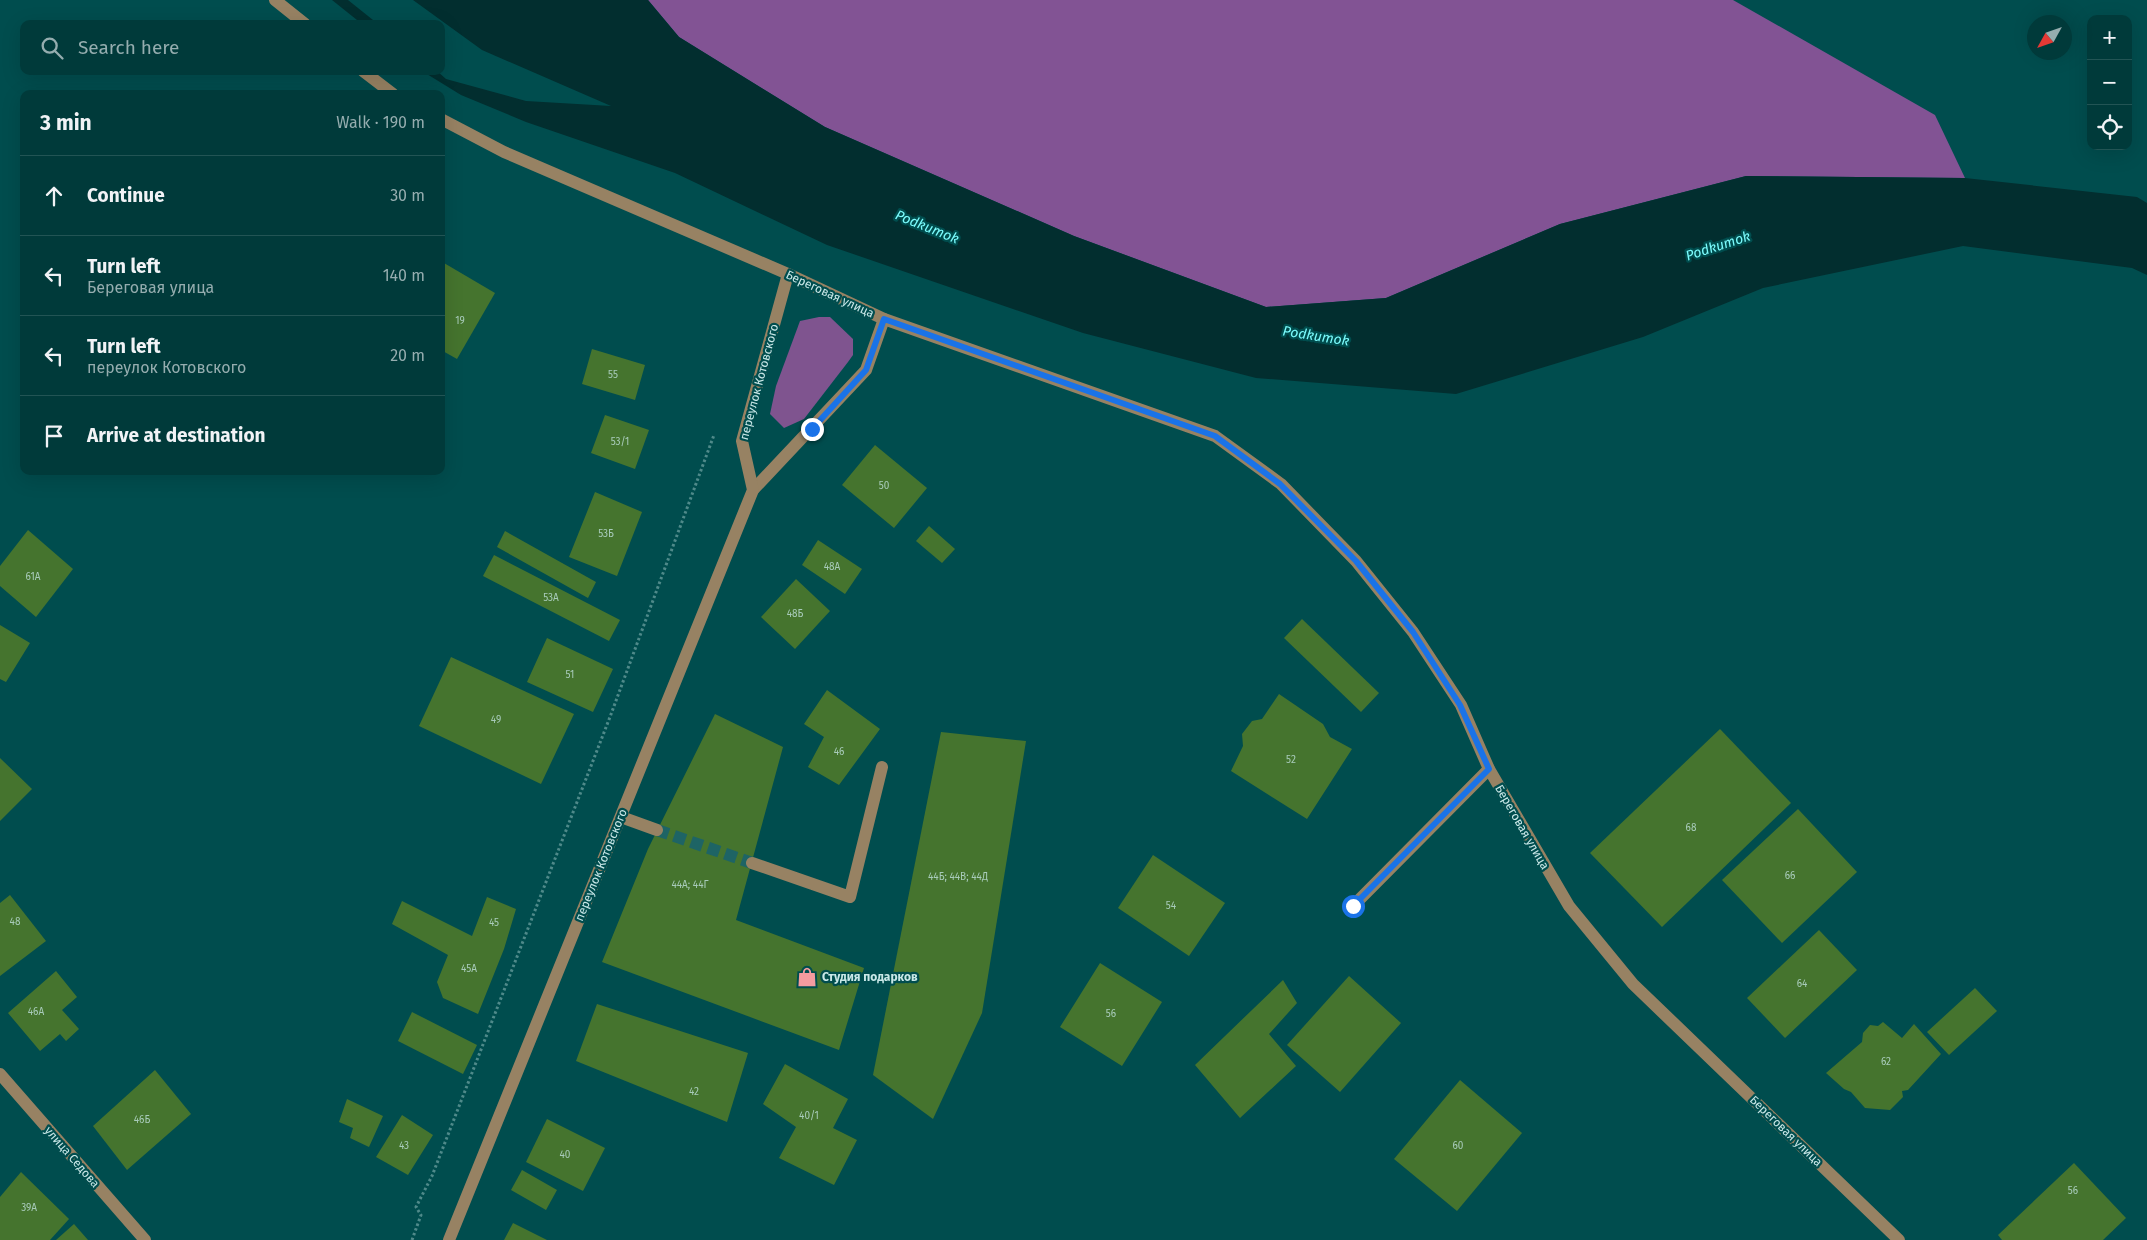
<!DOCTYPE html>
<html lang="en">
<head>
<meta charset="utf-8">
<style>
	body { margin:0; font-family:"Fira Sans",sans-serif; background:#0e4545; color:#f1f3f6 }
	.controls { position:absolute; right:15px; top:15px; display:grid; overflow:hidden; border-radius:10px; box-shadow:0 5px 20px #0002 }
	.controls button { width:45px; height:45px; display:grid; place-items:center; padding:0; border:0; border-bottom:1px solid #225454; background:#003a3a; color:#f1f3f6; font:25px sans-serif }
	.compass { position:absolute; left:2027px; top:15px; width:45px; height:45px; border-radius:50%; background:#003a3a; box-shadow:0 5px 20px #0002; rotate:230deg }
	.stop { position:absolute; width:15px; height:15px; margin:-11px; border:4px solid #1a73e8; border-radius:50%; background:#fff }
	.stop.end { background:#1a73e8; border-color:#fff; box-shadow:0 1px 5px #0008 }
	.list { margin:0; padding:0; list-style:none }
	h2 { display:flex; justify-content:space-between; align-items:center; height:65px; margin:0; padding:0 20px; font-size:21px }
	h2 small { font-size:16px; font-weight:400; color:#95adaf }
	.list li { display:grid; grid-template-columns:32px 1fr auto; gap:15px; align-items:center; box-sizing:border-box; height:80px; padding:0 20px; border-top:1px solid #225454 }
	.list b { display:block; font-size:19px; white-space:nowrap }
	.list p { margin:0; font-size:16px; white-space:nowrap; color:#95adaf }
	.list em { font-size:16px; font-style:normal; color:#95adaf }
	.icon { flex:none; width:28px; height:28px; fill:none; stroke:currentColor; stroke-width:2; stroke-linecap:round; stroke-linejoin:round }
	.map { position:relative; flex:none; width:2147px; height:1240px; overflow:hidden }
	.search { position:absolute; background:#003a3a; box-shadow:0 5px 20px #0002; left:20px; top:20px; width:425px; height:55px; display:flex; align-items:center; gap:12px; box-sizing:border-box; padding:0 18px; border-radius:10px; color:#95adaf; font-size:19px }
	.panel { position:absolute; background:#003a3a; box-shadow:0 5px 20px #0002; left:20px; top:90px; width:425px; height:385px; border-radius:10px }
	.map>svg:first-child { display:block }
</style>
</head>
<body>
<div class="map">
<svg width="2147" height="1240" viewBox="0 0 2147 1240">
	<rect width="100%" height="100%" fill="#004d4e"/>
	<polygon fill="#7f548f" points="819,317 830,317 853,339 853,355 848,362 804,419 784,428 770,414 776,386 800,321"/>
	<polygon fill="#825394" points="648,0 1733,0 1935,115 1965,178 1746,176 1560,224 1386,298 1266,307 1074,236 825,127 679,37"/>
	<g fill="#022e2f">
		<polygon points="332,0 348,0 378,24 362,24"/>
		<polygon points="413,0 648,0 679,37 825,127 1074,236 1266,307 1386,298 1560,224 1746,176 1965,178 2137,197 2147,203 2147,275 2132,268 1963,246 1763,288 1643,337 1456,394 1256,378 1083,333 827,245 675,173 526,122 461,95 422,71 437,71 446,79 526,101 611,106 482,50"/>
	</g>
	<g fill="#45742e">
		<polygon points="444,263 495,293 457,359 441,350 441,267"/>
		<polygon points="592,349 645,365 635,400 582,384"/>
		<polygon points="605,415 649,430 635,469 591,453"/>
		<polygon points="875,445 927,488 894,528 842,485"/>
		<polygon points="595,492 642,512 617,576 569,557"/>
		<polygon points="929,526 955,549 942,563 916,541"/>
		<polygon points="28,530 73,569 36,617 0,586 0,566"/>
		<polygon points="505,531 596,582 588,598 497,547"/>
		<polygon points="818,540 862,569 845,594 802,565"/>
		<polygon points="494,555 620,620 609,641 483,576"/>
		<polygon points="796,579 830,611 795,649 761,617"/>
		<polygon points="1302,619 1379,693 1361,712 1284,638"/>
		<polygon points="0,625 30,643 6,682 0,679"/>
		<polygon points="547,638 613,669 593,712 527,682"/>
		<polygon points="451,657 574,714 541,784 419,726"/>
		<polygon points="827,690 880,729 839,785 808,767 824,737 804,724"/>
		<polygon points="1279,694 1323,724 1330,737 1352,749 1307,819 1231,771 1243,746 1242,734 1252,721 1262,719"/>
		<polygon points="715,714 783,747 736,920 864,968 839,1050 602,962 648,849"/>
		<polygon points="1720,729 1791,803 1662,927 1590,853"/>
		<polygon points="941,732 1026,741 982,1013 933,1119 873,1075"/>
		<polygon points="0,758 32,789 0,821"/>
		<polygon points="1798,809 1857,872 1782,943 1722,880"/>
		<polygon points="1153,855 1225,903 1189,956 1118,908"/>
		<polygon points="10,895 46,941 0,976 0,903"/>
		<polygon points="487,897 516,909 504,949 478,1014 443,998 437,982 448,955 392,924 402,901 472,936"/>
		<polygon points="1819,930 1857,970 1785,1038 1747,998"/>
		<polygon points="1100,963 1162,1002 1122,1066 1060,1027"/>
		<polygon points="56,971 77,997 62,1010 79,1029 66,1041 60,1034 40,1051 8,1013"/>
		<polygon points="1349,976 1401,1023 1340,1092 1287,1045"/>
		<polygon points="1283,980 1297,1003 1269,1034 1296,1066 1240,1118 1195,1065"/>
		<polygon points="1975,988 1997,1011 1949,1055 1927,1032"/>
		<polygon points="597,1004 748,1053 727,1122 576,1061"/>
		<polygon points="412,1012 477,1045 463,1074 398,1041"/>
		<polygon points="1883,1022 1902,1038 1914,1024 1941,1054 1908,1090 1902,1091 1903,1097 1890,1110 1865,1108 1851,1092 1844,1089 1826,1073 1862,1042 1863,1033 1870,1025 1878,1026"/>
		<polygon points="785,1064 848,1099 833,1128 857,1140 834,1185 779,1158 796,1127 763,1104"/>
		<polygon points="155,1070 191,1114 127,1170 93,1126"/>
		<polygon points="1460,1080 1522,1133 1457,1211 1394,1159"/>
		<polygon points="347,1099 383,1116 369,1147 350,1138 353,1128 339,1122"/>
		<polygon points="402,1115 433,1135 408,1175 376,1157"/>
		<polygon points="547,1119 605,1148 583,1191 526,1162"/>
		<polygon points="2074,1163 2126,1218 2103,1240 2002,1240 1998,1235"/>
		<polygon points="522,1170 557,1190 546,1210 511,1190"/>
		<polygon points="21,1172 69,1219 50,1240 0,1240 0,1197"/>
		<polygon points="513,1223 547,1240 504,1240"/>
		<polygon points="74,1224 88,1240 56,1240"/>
	</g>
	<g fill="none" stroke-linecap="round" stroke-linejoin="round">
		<polyline stroke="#1e6465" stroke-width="12" stroke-dasharray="12 6" stroke-linecap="butt" points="657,830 752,863"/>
		<polyline stroke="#4f8a8a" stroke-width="3" stroke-dasharray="2.5 2.5" stroke-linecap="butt" points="412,1240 421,1215 416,1207 432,1176 610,717 714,435"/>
		<g stroke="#978263" stroke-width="12">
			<polyline points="275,0 305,24"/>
			<polyline points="363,71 393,94"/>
			<polyline points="441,119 504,152 788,274 884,319 1215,436 1281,484 1356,561 1413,632 1461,705 1489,769 1569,906 1633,984 1899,1240"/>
			<polyline points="753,490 866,370 884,319"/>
			<polyline points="621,817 657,830"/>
			<polyline points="752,863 850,897 882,767"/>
			<polyline points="1353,906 1489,769"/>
			<polyline points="0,1074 145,1240"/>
			<polyline points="449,1240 753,490 742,441 788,274"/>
		</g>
	</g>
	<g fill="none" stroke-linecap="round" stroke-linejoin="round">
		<polyline stroke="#1a73e8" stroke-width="6" points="812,429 866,370 884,319 1215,436 1280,484 1356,561 1413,632 1460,705 1489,769 1353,906"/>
	</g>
	<defs>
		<symbol id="shop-bare" viewBox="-9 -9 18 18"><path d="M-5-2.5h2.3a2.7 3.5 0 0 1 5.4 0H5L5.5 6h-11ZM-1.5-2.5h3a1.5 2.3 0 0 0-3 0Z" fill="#f49b9f" stroke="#004d4e" stroke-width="2.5" paint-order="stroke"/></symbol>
	</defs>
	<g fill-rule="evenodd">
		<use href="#shop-bare" x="793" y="963" width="28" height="28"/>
	</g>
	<g text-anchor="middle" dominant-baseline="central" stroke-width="4.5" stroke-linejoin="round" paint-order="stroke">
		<g font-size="10" fill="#a8cbba">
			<text x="460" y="321">19</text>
			<text x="613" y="375">55</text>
			<text x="620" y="442">53/1</text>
			<text x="884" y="486">50</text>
			<text x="606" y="534">53Б</text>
			<text x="832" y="567">48А</text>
			<text x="33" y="577">61А</text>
			<text x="551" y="598">53А</text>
			<text x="795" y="614">48Б</text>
			<text x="570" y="675">51</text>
			<text x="496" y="720">49</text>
			<text x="839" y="752">46</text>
			<text x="1291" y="760">52</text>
			<text x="1691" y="828">68</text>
			<text x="1790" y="876">66</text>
			<text x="958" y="877">44Б; 44В; 44Д</text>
			<text x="690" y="885">44А; 44Г</text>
			<text x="1171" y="906">54</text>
			<text x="15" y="922">48</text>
			<text x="494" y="923">45</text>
			<text x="469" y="969">45А</text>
			<text x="1802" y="984">64</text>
			<text x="36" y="1012">46А</text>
			<text x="1111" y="1014">56</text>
			<text x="1886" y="1062">62</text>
			<text x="694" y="1092">42</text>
			<text x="809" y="1116">40/1</text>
			<text x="142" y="1120">46Б</text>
			<text x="404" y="1146">43</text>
			<text x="1458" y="1146">60</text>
			<text x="565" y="1155">40</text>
			<text x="2073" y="1191">56</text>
			<text x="29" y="1208">39А</text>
		</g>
		<g font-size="12" fill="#c9e8e8" stroke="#004d4e">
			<text transform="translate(830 294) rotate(25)">Береговая улица</text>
			<text transform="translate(759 382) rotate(-75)">переулок Котовского</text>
			<text transform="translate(1522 827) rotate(60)">Береговая улица</text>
			<text transform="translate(601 865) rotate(-68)">переулок Котовского</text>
			<text transform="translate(1786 1131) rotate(44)">Береговая улица</text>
			<text transform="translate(72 1157) rotate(49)">улица Седова</text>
		</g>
		<g font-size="12" font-weight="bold" fill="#c9e8e8" stroke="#004d4e" text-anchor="start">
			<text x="822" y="977">Студия подарков</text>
		</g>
		<g font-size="14" font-style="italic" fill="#7bfcfd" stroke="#004d4e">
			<text transform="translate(927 227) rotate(22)">Podkumok</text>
			<text transform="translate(1718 246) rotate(-18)">Podkumok</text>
			<text transform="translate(1316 336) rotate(9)">Podkumok</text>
		</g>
	</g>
</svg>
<div class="controls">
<button>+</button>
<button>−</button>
<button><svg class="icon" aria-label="locate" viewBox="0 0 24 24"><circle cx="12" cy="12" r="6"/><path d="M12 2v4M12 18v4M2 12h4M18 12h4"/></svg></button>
</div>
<svg class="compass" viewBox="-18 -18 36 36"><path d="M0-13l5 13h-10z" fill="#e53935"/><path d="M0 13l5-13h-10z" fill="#95adaf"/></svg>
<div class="stop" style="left:1353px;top:906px"></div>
<div class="stop end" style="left:812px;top:429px"></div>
<div class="search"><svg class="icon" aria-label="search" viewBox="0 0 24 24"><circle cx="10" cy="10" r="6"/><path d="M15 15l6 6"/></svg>Search here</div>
<section class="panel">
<h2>3 min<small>Walk · 190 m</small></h2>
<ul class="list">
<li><svg class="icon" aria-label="ahead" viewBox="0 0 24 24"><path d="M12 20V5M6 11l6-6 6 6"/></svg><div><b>Continue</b></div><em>30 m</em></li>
<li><svg class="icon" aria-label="left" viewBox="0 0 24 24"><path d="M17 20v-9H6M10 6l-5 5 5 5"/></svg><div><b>Turn left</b><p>Береговая улица</p></div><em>140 m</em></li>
<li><svg class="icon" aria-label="left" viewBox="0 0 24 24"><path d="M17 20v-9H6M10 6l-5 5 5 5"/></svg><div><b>Turn left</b><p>переулок Котовского</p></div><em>20 m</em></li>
<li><svg class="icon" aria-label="arrive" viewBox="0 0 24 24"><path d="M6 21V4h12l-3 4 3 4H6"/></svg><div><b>Arrive at destination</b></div></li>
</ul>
</section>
</div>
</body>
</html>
